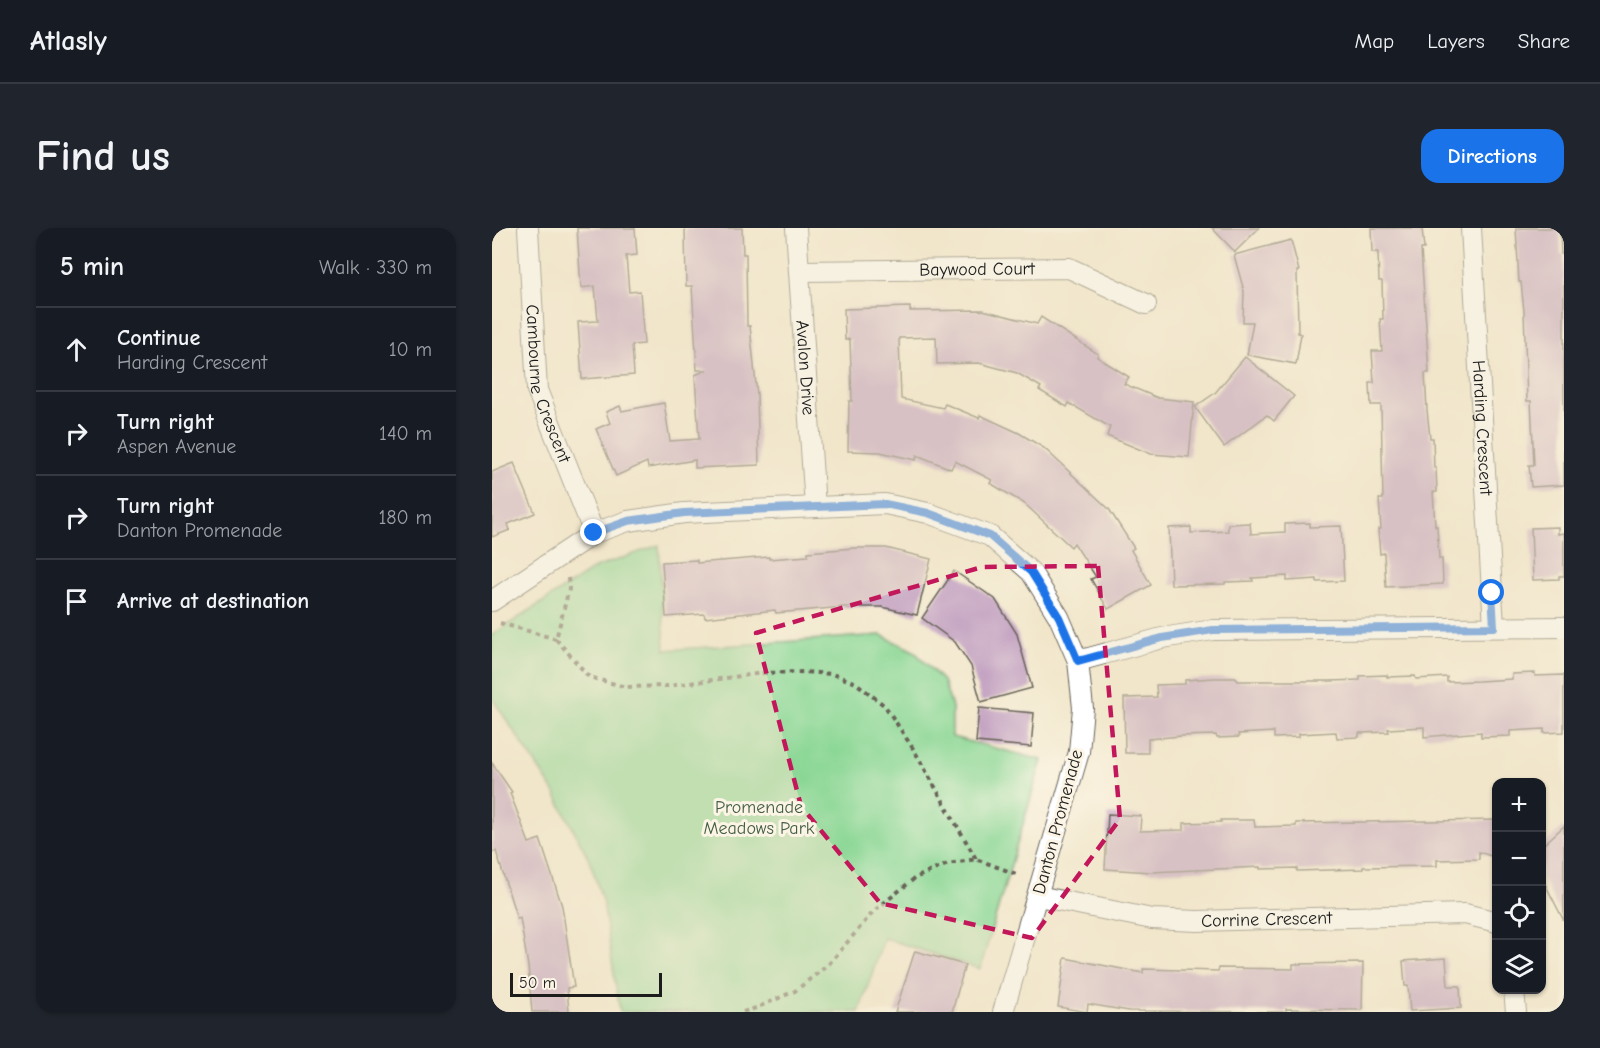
<!DOCTYPE html>
<html lang="en">
<head>
<meta charset="utf-8">
<style>
	body { margin:0; font-family:"Comic Neue",sans-serif; background:#20242c; color:#f1f3f6 }
	.controls { position:absolute; right:18px; bottom:18px; display:grid; overflow:hidden; border-radius:12px; box-shadow:0 2px 4px #0004 }
	.controls button { width:54px; height:54px; display:grid; place-items:center; padding:0; border:0; border-bottom:2px solid #363941; background:#171b24; color:#f1f3f6; font:30px sans-serif }
	.scale { position:absolute; left:18px; bottom:15px; width:152px; box-sizing:border-box; padding-left:6px; border:3px solid #1c1c1c; border-top:0; font-size:16px; line-height:21px; white-space:nowrap; color:#1c1c1c; -webkit-text-stroke:4px #fcf5e5; paint-order:stroke }
	.stop { position:absolute; width:18px; height:18px; margin:-14px; border:4px solid #1a73e8; border-radius:50%; background:#fff }
	.stop.end { background:#1a73e8; border-color:#fff; box-shadow:0 2px 6px #0008 }
	.list { margin:0; padding:0; list-style:none }
	h2 { display:flex; justify-content:space-between; align-items:center; height:78px; margin:0; padding:0 24px; font-size:26px }
	h2 small { font-size:20px; font-weight:400; color:#9ea1a6 }
	.list li { display:grid; grid-template-columns:39px 1fr auto; gap:18px; align-items:center; box-sizing:border-box; height:84px; padding:0 24px; border-top:2px solid #363941 }
	.list b { display:block; font-size:22px; white-space:nowrap }
	.list p { margin:0; font-size:20px; white-space:nowrap; color:#9ea1a6 }
	.list em { font-size:20px; font-style:normal; color:#9ea1a6 }
	.icon { flex:none; width:33px; height:33px; fill:none; stroke:currentColor; stroke-width:2; stroke-linecap:round; stroke-linejoin:round }
	.map { position:relative; flex:none; width:1072px; height:784px; overflow:hidden; border-radius:18px }
	header { display:flex; align-items:center; gap:36px; box-sizing:border-box; height:84px; padding:0 30px; background:#171b24; border-bottom:2px solid #363941 }
	header strong { font-size:28px }
	nav { display:flex; gap:33px; margin-inline-start:auto; font-size:21px }
	.intro { display:flex; align-items:center; justify-content:space-between; box-sizing:border-box; height:144px; padding:0 36px }
	h1 { margin:0; font-size:42px }
	.button { padding:15px 27px; border-radius:18px; background:#1a73e8; color:#fff; font-size:21px; font-weight:700 }
	main { display:flex; gap:36px; padding:0 36px }
	aside { flex:1; background:#171b24; border-radius:18px; box-shadow:0 2px 4px #0004 }
	.map>svg:first-child { display:block }
</style>
</head>
<body>
<header>
<strong>Atlasly</strong>
<nav><a>Map</a><a>Layers</a><a>Share</a></nav>
</header>
<div class="intro"><h1>Find us</h1><a class="button">Directions</a></div>
<main>
<aside>
<h2>5 min<small>Walk · 330 m</small></h2>
<ul class="list">
<li><svg class="icon" aria-label="ahead" viewBox="0 0 24 24"><path d="M12 20V5M6 11l6-6 6 6"/></svg><div><b>Continue</b><p>Harding Crescent</p></div><em>10 m</em></li>
<li><svg class="icon" aria-label="right" viewBox="0 0 24 24"><path d="M7 20v-9h11M14 6l5 5-5 5"/></svg><div><b>Turn right</b><p>Aspen Avenue</p></div><em>140 m</em></li>
<li><svg class="icon" aria-label="right" viewBox="0 0 24 24"><path d="M7 20v-9h11M14 6l5 5-5 5"/></svg><div><b>Turn right</b><p>Danton Promenade</p></div><em>180 m</em></li>
<li><svg class="icon" aria-label="arrive" viewBox="0 0 24 24"><path d="M6 21V4h12l-3 4 3 4H6"/></svg><div><b>Arrive at destination</b></div></li>
</ul>
</aside>
<div class="map">
<svg width="1072" height="784" viewBox="0 0 1072 784">
	<rect width="100%" height="100%" fill="#fcf5e5"/>
	<filter id="ink" filterUnits="userSpaceOnUse"><feTurbulence type="fractalNoise" baseFrequency=".0167" numOctaves="2"/><feDisplacementMap in="SourceGraphic" scale="12" xChannelSelector="R" yChannelSelector="G"/><feConvolveMatrix kernelMatrix="1 2 1 2 8 2 1 2 1" color-interpolation-filters="sRGB"/></filter>
	<filter id="wash" filterUnits="userSpaceOnUse"><feTurbulence type="fractalNoise" baseFrequency=".008" numOctaves="4" result="noise"/><feDisplacementMap in="SourceGraphic" scale="24" xChannelSelector="R" yChannelSelector="G"/><feGaussianBlur stdDeviation="1.35" result="paint"/><feColorMatrix in="noise" values="0 0 0 0 0 0 0 0 0 0 0 0 0 0 0 0 0 1.4 0 .05"/><feComposite in="paint" operator="in"/></filter>
	<g filter="url(#wash)">
		<rect width="100%" height="100%" fill="#f1e6ca"/>
		<polygon fill="#8ad795" stroke="#537a58" stroke-width="1.5" points="167,317 173,422 389,407 422,423 451,453 460,479 460,509 550,532 488,741 392,710 367,784 128,784 111,675 98,633 61,562 0,470 0,407 103,340"/>
		<g id="blocks">
			<g fill="#bb96bd">
				<polygon points="85,0 143,0 145,27 134,28 137,64 148,63 152,116 140,117 142,147 90,151 86,94 106,93 103,58 89,60"/>
				<polygon points="193,0 250,0 251,26 254,26 255,98 258,98 265,167 267,237 203,240 203,232 156,240 155,234 124,248 104,201 118,195 114,184 128,178 130,183 172,175 178,213 207,211 203,147 215,142 205,142 200,58 194,58"/>
				<polygon points="720,0 767,0 743,24"/>
				<polygon points="879,0 930,0 932,21 929,21 937,145 933,145 935,182 938,210 941,210 942,240 944,240 945,264 941,264 943,298 945,298 947,331 950,331 951,356 894,359 892,325 888,326 886,301 889,301 887,271 891,271 889,177 879,177 878,155 882,155 880,123 890,123 888,91 891,91 890,53 887,53 886,24 880,24"/>
				<polygon points="1024,0 1068,0 1069,26 1072,26 1072,257 1039,259 1037,237 1042,237 1039,173 1035,173 1032,83 1029,54 1027,54"/>
				<polygon points="799,12 807,43 805,43 806,105 809,106 804,136 755,127 761,94 751,94 752,63 742,27"/>
				<polygon points="418,79 418,83 491,82 545,96 549,89 606,126 605,129 637,149 632,156 666,170 702,174 697,229 659,226 615,208 618,199 577,175 575,179 547,162 549,159 525,145 487,135 445,136 444,109 407,110 409,171 451,180 453,176 487,190 488,187 527,205 552,220 617,281 642,320 639,322 659,357 616,381 599,351 604,349 582,315 579,319 533,276 498,255 500,252 463,233 459,241 425,227 424,232 388,224 356,223 357,173 360,173 358,111 353,112 352,81"/>
				<polygon points="753,129 802,168 782,193 775,187 732,219 703,179 723,165"/>
				<polygon points="22,235 43,285 16,296 18,302 0,309 0,244"/>
				<polygon points="758,295 759,306 793,304 793,296 818,295 818,299 849,298 852,353 825,354 825,351 795,353 795,348 760,350 761,353 733,354 733,356 679,357 677,300 699,299 699,305 736,303 736,296"/>
				<polygon points="1066,299 1066,306 1072,305 1072,348 1067,348 1067,351 1041,352 1039,300"/>
				<polygon points="362,320 394,320 439,331 425,387 390,379 352,379 284,385 283,382 213,390 212,386 174,389 170,334 205,332 205,335 277,329 277,331 316,328 316,324"/>
				<polygon points="462,343 503,371 525,406 540,460 489,474 479,438 463,414 430,390"/>
				<polygon points="1043,445 1043,448 1072,447 1072,504 1052,505 1052,501 1018,503 1018,508 989,509 989,504 932,509 932,499 896,501 897,504 867,505 867,509 845,510 844,504 807,506 807,509 782,510 782,504 746,506 747,509 725,510 724,507 689,508 656,511 656,525 633,525 632,470 665,469 664,457 693,456 693,452 722,450 744,450 745,453 837,453 868,452 868,448 895,447 895,449 923,448 924,451 955,449 955,454 987,453 1020,451 1020,446"/>
				<polygon points="487,480 542,485 539,519 484,514"/>
				<polygon points="0,535 20,564 18,565 37,615 48,611 70,678 82,759 75,760 77,784 40,784 36,738 28,690 25,691 4,623 0,624"/>
				<polygon points="616,586 649,588 648,603 692,602 692,595 729,594 729,592 762,592 763,599 804,598 804,595 1005,592 1005,630 987,624 987,631 945,632 945,638 871,639 871,641 805,643 805,640 768,641 768,639 659,644 613,641"/>
				<polygon points="1072,598 1072,693 1050,650 1050,618"/>
				<polygon points="423,723 473,737 460,784 403,784"/>
				<polygon points="573,730 651,745 651,741 726,743 727,740 801,741 801,736 871,735 870,782 794,781 794,784 637,783 596,776 595,784 566,779"/>
				<polygon points="954,730 956,758 968,758 969,780 918,783 916,758 913,758 911,733"/>
			</g>
		</g>
	</g>
	<g filter="url(#ink)">
		<use href="#blocks" fill-opacity="0" stroke="#676359" stroke-width="1.5"/>
		<g fill="none" stroke-linecap="round" stroke-linejoin="round">
			<defs>
				<g id="minor">
					<path id="s1" d="M 36,0 L 45,162 L 102,305"/>
					<path id="s2" d="M 304,0 L 323,279"/>
					<path id="s3" d="M 979,0 L 1002,399"/>
					<path id="s4" d="M 308,43 L 577,40 L 654,76"/>
					<polyline points="0,373 102,305 136,293 192,285 393,276 436,285 498,308 539,344 567,389 586,433 591,480 587,524 511,784"/>
					<polyline points="586,433 670,410 721,402 1072,399"/>
					<path id="s5" d="M 546,668 L 660,691 L 705,693 L 973,686 L 1005,694"/>
					<polyline points="1022,762 1024,784"/>
				</g>
			</defs>
			<use href="#minor" stroke="#676359" stroke-width="22"/>
			<g stroke="#676359" stroke-width="4" stroke-dasharray="4.5 4.5" stroke-linecap="butt">
				<polyline points="76,350 77,361 64,411 97,449 134,459 176,458 271,445 312,444 340,446 364,455 393,478 422,522 484,631"/>
				<polyline points="8,395 64,411"/>
				<polyline points="251,784 264,780 303,763 336,737 382,683 423,650 456,636 484,631 524,646"/>
			</g>
			<use href="#minor" stroke="#fff" stroke-width="20"/>
		</g>
	</g>
	<g fill="none" stroke-linecap="round" stroke-linejoin="round" filter="url(#ink)">
		<polyline stroke="#1a73e8" stroke-width="8" points="102,305 136,293 192,285 393,276 436,285 498,308 539,344 567,389 586,433 670,410 721,402 1002,399 1000,365"/>
	</g>
	<path d="M0 0H1072V784H0ZM 606,338 L 628,591 L 540,710 L 388,675 L 309,578 L 264,405 L 490,339 Z" fill="#f1e6ca" fill-opacity=".55" fill-rule="evenodd"/>
	<path fill="none" stroke="#c2185b" stroke-width="4.5" stroke-dasharray="12 8" stroke-linejoin="round" d="M 606,338 L 628,591 L 540,710 L 388,675 L 309,578 L 264,405 L 490,339 Z"/>
	<g text-anchor="middle" dominant-baseline="central" stroke-width="6" stroke-linejoin="round" paint-order="stroke">
		<g font-size="18" fill="#1c1c1c" stroke="#fcf5e5">
			<text stroke="none"><textPath href="#s4" startOffset="177">Baywood Court</textPath></text>
			<text stroke="none"><textPath href="#s2" startOffset="140">Avalon Drive</textPath></text>
			<text stroke="none"><textPath href="#s1" startOffset="158">Cambourne Crescent</textPath></text>
			<text stroke="none"><textPath href="#s3" startOffset="200">Harding Crescent</textPath></text>
			<text transform="translate(566 594) rotate(-75)">Danton Promenade</text>
			<text stroke="none"><textPath href="#s5" startOffset="231">Corrine Crescent</textPath></text>
		</g>
		<g font-size="18" fill="#425d46" stroke="#fcf5e5">
			<text x="267" y="579">Promenade<tspan x="267" dy="21">Meadows Park</tspan></text>
		</g>
	</g>
</svg>
<div class="controls">
<button>+</button>
<button>−</button>
<button><svg class="icon" aria-label="locate" viewBox="0 0 24 24"><circle cx="12" cy="12" r="6"/><path d="M12 2v4M12 18v4M2 12h4M18 12h4"/></svg></button>
<button><svg class="icon" aria-label="layers" viewBox="0 0 24 24"><path d="M12 4l9 5-9 5-9-5zM3 14l9 5 9-5"/></svg></button>
</div>
<div class="scale">50 m</div>
<div class="stop" style="left:1000px;top:365px"></div>
<div class="stop end" style="left:102px;top:305px"></div>
</div>
</main>
</body>
</html>
